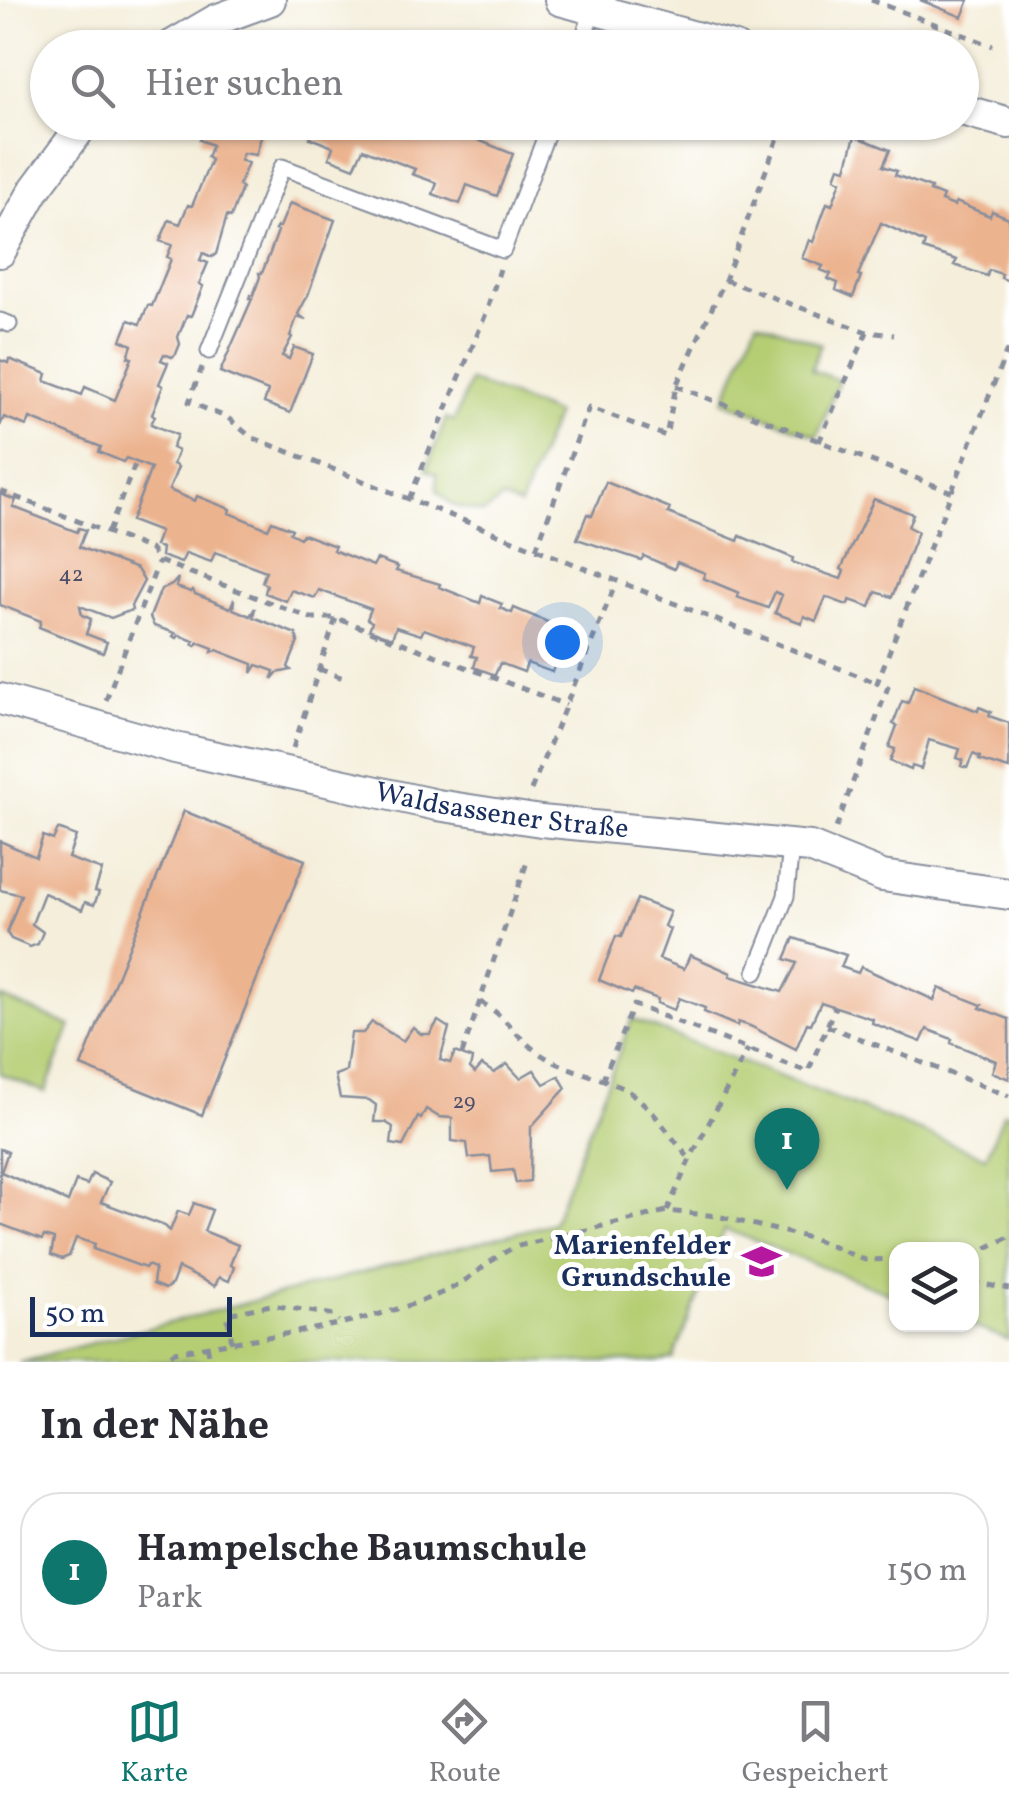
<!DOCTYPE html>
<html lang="de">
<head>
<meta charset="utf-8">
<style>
	body { margin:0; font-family:Vollkorn,serif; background:#f7f7f7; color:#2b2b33 }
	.controls { position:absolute; right:30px; bottom:30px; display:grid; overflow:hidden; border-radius:20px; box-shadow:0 2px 8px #0004 }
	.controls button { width:90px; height:90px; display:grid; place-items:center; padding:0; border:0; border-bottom:2px solid #e1e1e2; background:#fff; color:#2b2b33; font:50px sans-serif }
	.scale { position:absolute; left:30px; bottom:25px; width:202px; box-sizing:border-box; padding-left:10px; border:5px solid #1b2f5e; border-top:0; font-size:28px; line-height:35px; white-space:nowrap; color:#1b2f5e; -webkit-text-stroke:8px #fff; paint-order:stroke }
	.you { position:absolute; left:562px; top:642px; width:35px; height:35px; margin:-25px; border:8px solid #fff; border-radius:50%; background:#1a73e8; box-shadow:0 0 0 15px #1a73e833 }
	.badge { display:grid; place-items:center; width:65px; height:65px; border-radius:50%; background:#0f766e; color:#fff; font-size:32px; font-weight:700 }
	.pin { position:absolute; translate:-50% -82px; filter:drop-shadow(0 2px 5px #0008) }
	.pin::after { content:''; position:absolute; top:52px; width:35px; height:30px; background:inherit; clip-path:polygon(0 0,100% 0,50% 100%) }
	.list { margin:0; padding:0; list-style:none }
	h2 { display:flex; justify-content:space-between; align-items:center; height:130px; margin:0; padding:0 40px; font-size:42px }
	h2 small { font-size:32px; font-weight:400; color:#7c7c81 }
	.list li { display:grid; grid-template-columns:65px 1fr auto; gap:30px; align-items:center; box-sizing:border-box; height:160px; margin:0 20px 20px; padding:0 20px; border:2px solid #e1e1e2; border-radius:40px }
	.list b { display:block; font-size:38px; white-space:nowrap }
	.list p { margin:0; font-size:32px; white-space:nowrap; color:#7c7c81 }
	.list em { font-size:32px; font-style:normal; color:#7c7c81 }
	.icon { flex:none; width:55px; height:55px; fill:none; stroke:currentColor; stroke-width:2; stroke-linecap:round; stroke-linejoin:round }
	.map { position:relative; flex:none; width:1009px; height:1362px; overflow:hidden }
	.search { position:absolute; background:#fff; box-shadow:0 2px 8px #0004; left:30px; right:30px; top:30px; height:110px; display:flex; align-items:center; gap:25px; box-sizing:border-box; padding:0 35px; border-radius:55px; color:#7c7c81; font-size:38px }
	.sheet { height:310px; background:#fff }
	nav { display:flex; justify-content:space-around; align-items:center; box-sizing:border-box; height:140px; border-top:2px solid #e1e1e2; background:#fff; font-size:28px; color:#7c7c81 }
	nav a { display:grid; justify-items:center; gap:5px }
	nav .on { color:#0f766e }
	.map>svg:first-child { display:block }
</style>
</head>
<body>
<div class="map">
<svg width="1009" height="1362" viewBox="0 0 1009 1362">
	<rect width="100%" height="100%" fill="#fff"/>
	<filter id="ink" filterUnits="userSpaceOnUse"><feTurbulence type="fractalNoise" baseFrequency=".01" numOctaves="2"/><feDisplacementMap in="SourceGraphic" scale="20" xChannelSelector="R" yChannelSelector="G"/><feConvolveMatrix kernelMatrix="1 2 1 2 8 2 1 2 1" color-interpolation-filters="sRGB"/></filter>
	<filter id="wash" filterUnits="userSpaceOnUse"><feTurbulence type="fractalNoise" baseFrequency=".0048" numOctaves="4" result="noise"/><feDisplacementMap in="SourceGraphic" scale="40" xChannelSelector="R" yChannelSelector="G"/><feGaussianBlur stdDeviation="2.25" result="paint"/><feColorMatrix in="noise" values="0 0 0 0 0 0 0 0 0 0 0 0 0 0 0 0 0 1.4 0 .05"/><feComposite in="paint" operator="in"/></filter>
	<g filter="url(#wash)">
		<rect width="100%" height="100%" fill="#f4eeda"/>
		<g fill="#b5ce73" stroke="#687e68" stroke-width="2.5">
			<polygon points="757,321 821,344 811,370 839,380 817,436 724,401"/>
			<polygon points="470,381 556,414 520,506 502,499 484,513 452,505 437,490 437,474 426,470 446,418 454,421"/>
			<polygon points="0,997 71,1026 45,1092 0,1074"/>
			<polygon points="632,1019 986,1157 1004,1112 1009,1114 1009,1340 969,1325 972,1250 896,1250 896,1296 725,1229 673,1359 659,1362 19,1362 553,1223"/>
		</g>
		<g id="blocks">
			<g fill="#ecb38f">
				<polygon points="920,0 969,0 962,17"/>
				<polygon points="207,122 265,122 256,155 243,153 240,160 248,163 239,185 242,188 231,217 227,216 216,254 212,257 203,253 200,260 208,263 199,284 203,286 191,316 187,315 178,337 180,344 176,354 172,357 164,354 161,360 168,363 159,384 163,386 152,414 155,416 151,424 177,435 172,448 178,451 173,464 178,467 169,490 195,501 197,496 230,509 229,513 268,529 272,521 292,529 290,533 300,538 303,534 335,546 333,550 373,566 377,559 398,567 396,571 440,584 439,587 480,603 482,596 502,604 500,608 512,613 514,608 569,631 563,646 570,649 564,665 556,662 552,672 527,663 524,672 500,663 495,675 474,667 477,657 471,656 474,647 424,629 421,635 396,627 392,638 369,630 372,622 367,619 371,609 319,590 315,598 291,590 286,601 265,593 267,585 262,582 266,571 215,552 211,562 186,553 181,563 161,556 162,548 155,546 160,532 131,521 151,468 126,458 123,462 99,452 101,447 30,418 27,426 4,417 0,426 0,360 8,363 9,359 47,374 45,381 82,395 85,387 115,400 132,358 128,357 132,345 121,340 129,320 140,324 148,305 152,306 171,259 167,257 172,245 160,241 169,220 180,224 188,205 192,206 211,160 207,157 212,145 200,140"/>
				<polygon points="289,122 433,122 513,154 497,196 467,185 460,204 433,194 437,183 412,174 415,169 363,149 354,168 329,158 333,147 310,138 312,131"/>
				<polygon points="855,136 890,150 883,166 897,171 895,175 931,188 930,191 943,196 941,201 954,206 956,202 990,216 992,211 1009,218 1009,281 1001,278 1002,274 989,270 987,276 954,265 957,260 923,249 925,243 881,223 858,275 861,276 853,297 836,290 838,283 828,279 831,274 821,270 823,266 802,258 809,240 813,242 827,203 832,205 841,181 835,178 839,167 846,169"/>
				<polygon points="290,203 335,220 308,295 298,314 306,320 297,317 290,336 292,337 282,356 289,359 294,347 313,354 290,413 264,403 268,391 220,372 252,299 249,299 250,295 253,296 260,277 259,273 262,273 270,253 278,231 275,230 277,227 280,227"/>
				<polygon points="606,482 670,508 668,513 738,541 740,536 793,558 792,562 841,579 844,571 841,569 874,499 913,514 908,527 918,532 892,597 876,592 870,607 850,600 847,605 826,597 816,621 804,616 802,623 775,613 782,595 775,592 768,608 737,597 739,593 703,578 705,573 677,562 674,569 644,556 641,560 577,539 587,514 592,516"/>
				<polygon points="0,494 16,500 13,507 77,532 79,528 86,530 79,547 137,569 144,581 131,606 132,610 111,618 80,606 82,615 91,619 86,634 107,642 103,653 39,627 41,621 0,605"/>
				<polygon points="178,578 176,587 191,592 193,590 195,594 230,608 234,599 233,609 250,616 255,608 253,617 296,634 298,642 288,667 291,670 277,673 272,679 274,671 257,665 252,673 253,664 217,650 212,652 213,648 198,642 196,646 193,644 194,641 178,635 177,638 173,637 175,633 154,626 150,617 161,589 172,585"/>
				<polygon points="914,686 978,711 979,707 991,712 989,716 1009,723 1009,769 979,760 980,757 973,754 967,768 961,766 963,760 957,758 960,749 929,740 921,769 912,766 911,770 890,761 895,749 889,747 897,726 893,724 902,701 908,703"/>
				<polygon points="184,811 305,860 202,1115 81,1066"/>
				<polygon points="58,829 76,836 68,858 102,870 95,891 99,892 94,905 85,902 82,910 44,893 32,924 43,932 38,944 30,947 11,939 7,933 21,895 0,890 0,841 36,857 43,836 53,840"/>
				<polygon points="637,899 670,912 664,926 670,929 659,959 684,969 690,955 731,973 730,976 782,992 797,963 785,959 794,938 846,955 841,967 858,973 861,967 934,1000 939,988 982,1005 980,1008 1009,1019 1009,1079 992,1072 996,1061 951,1043 952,1039 927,1029 921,1042 872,1023 873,1019 821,1002 811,1024 807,1023 796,1049 750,1026 738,1022 737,1026 704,1012 705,1008 679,998 674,1010 657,1003 658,999 634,990 632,994 599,980 616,936 621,937"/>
				<polygon points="438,1021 449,1028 440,1060 450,1063 455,1052 472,1059 470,1068 475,1073 482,1065 494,1073 507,1064 520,1078 534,1070 544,1084 559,1076 566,1088 531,1127 530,1181 516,1183 513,1170 492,1172 490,1156 469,1158 467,1143 452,1141 452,1118 439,1117 426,1109 421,1119 418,1117 403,1146 391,1144 393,1127 385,1122 374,1122 376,1105 369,1100 340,1098 335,1075 346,1071 351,1033 363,1033 372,1022 403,1041 413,1027 421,1034 430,1034"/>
				<polygon points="0,1149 8,1152 1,1172 68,1202 76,1181 87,1185 92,1174 110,1182 101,1202 165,1226 170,1231 178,1211 189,1215 194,1203 212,1210 204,1231 238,1245 230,1265 234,1267 229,1281 219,1277 215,1286 178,1268 172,1284 165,1289 153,1284 155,1268 147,1265 145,1268 93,1249 95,1244 76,1238 69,1256 62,1259 51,1255 54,1239 44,1236 42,1240 0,1224"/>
			</g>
		</g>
	</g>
	<g filter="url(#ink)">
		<use href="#blocks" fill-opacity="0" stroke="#888e9c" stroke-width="2.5"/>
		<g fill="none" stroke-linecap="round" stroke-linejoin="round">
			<defs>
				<g id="lane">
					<polyline points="580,48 593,9"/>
					<polyline points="0,321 9,324"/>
					<polyline points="209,351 282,167 503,250 551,122"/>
					<polyline points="756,972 786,896 791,846"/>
				</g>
				<g id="street">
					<polyline points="560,0 735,48"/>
					<polyline points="168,48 216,20 270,0"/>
					<polyline points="962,110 1009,123"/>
					<polyline points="0,252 35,189 85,122"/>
					<path id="s1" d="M 0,699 L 175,748 L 437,805 L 541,821 L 810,847 L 882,876 L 1009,894"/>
				</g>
			</defs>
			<use href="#lane" stroke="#888e9c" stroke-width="19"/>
			<use href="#street" stroke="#888e9c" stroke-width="34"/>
			<g stroke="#888e9c" stroke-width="5" stroke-dasharray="8 8" stroke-linecap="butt">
				<polyline points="871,0 993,46"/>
				<polyline points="725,280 867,332 894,335"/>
				<polyline points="202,367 189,402 228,418 251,437 877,683"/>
				<polyline points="676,386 952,492"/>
				<polyline points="819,442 867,332"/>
				<polyline points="0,491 150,549 159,561 311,618 336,618 566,705"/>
				<polyline points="409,499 485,316 500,269"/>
				<polyline points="108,532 136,462"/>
				<polyline points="536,549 589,407 666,436 676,386 725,280 784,122"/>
				<polyline points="319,669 346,679"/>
				<polyline points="106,700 159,561"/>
				<polyline points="293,748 336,618"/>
				<polyline points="531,790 616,583"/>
				<polyline points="836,828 888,687 877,683 1009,345"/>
				<path d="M 480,1002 C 505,1014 516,1038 539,1053 C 566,1072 598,1074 626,1090 C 653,1106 669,1136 690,1159"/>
				<polyline points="827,1026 1009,1096"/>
				<polyline points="462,1054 527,862"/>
				<polyline points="602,1081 634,1005 808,1072 835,1007"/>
				<polyline points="667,1211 690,1159 748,1049"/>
				<polyline points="972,1255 1009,1237"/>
				<polyline points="972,1282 1009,1289"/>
				<polyline points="232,1342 227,1314 271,1305 334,1315 339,1321"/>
				<polyline points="207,1346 211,1362"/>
				<path d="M 157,1362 L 175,1352 C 263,1336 365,1327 446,1291 C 472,1280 490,1257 518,1246 L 667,1211 L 717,1216 L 814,1239 L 865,1260 L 896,1259"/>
			</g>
			<use href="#lane" stroke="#fff" stroke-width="15"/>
			<use href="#street" stroke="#fff" stroke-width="30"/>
		</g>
	</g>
	<defs>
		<symbol id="school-bare" viewBox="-9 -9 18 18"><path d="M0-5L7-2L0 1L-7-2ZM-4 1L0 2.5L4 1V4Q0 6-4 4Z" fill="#b5179e" stroke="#fff" stroke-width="2.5" paint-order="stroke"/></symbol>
	</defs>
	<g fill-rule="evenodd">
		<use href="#school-bare" x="734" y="1234" width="55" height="55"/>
	</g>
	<g text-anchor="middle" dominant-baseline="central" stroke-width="10" stroke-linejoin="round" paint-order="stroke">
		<g font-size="22" fill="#4f506a">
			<text x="71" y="575">42</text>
			<text x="464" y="1102">29</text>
		</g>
		<g font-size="28" fill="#1b2f5e" stroke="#fff">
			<text stroke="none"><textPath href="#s1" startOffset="515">Waldsassener Straße</textPath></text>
		</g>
		<g font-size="28" font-weight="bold" fill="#1b2f5e" stroke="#fff" text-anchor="end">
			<text x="731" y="1246">Marienfelder<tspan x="731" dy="32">Grundschule</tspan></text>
		</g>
	</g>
</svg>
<div class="controls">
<button><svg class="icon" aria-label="layers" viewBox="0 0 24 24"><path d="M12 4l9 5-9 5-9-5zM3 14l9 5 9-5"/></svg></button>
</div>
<div class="scale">50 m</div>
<div class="you"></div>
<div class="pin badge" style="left:787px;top:1190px">1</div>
<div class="search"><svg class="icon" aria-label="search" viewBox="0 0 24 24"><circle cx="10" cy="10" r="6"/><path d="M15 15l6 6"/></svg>Hier suchen</div>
</div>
<section class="sheet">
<h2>In der Nähe<small></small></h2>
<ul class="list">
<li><span class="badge">1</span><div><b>Hampelsche Baumschule</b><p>Park</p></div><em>150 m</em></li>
</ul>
</section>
<nav>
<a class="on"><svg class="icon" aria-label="map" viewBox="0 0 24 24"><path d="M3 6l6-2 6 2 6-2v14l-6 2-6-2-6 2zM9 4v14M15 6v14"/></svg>Karte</a>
<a><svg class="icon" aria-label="directions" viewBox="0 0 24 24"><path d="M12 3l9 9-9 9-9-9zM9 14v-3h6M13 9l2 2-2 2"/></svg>Route</a>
<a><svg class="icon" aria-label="saved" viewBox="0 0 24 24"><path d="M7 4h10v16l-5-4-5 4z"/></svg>Gespeichert</a>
</nav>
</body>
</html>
